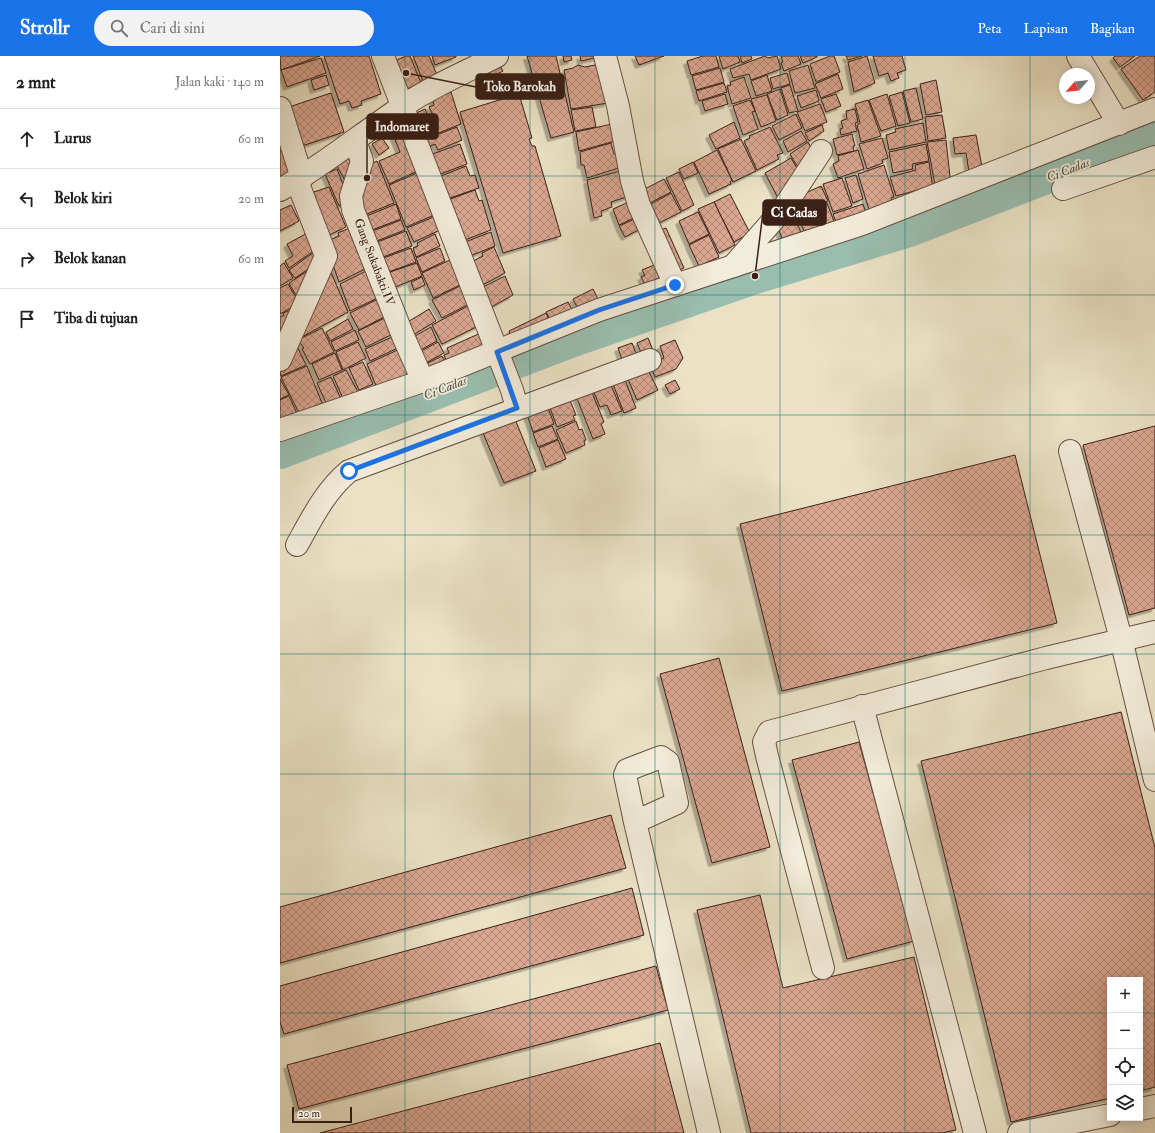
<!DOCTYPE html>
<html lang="id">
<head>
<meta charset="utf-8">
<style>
	body { margin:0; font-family:"IM FELL Double Pica",serif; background:#f2f2f2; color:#202124 }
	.controls { position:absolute; right:12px; bottom:12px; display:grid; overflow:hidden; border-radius:0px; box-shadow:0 2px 10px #0003 }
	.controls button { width:36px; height:36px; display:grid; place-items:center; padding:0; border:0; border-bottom:1px solid #e0e0e0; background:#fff; color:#202124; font:20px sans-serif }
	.compass { position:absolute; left:779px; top:12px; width:36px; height:36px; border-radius:50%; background:#fff; box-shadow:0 2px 10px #0003; rotate:243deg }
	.scale { position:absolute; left:12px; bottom:10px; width:60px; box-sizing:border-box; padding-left:4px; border:2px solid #3a2016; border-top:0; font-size:11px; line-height:14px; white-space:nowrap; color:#3a2016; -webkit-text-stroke:3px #f2ecda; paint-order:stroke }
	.stop { position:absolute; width:12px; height:12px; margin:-9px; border:3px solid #1a73e8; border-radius:50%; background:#fff }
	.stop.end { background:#1a73e8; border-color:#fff; box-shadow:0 1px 4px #0008 }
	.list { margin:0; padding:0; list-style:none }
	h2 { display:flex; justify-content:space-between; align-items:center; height:52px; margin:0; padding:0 16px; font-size:17px }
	h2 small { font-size:13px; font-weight:400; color:#757577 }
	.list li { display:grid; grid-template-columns:26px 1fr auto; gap:12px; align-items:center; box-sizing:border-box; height:60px; padding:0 16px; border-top:1px solid #e0e0e0 }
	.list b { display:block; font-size:15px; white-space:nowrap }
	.list em { font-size:13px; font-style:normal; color:#757577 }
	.icon { flex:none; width:22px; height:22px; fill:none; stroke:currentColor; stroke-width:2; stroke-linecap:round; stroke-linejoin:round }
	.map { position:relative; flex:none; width:875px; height:1077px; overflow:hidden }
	header { display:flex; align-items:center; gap:24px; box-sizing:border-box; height:56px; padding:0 20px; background:#1a73e8; color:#fff }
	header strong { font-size:19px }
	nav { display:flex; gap:22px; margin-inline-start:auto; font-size:14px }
	.search { width:280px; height:36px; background:#f2f2f2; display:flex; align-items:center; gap:10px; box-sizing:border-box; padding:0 14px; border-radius:22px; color:#757577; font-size:15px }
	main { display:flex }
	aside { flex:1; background:#fff }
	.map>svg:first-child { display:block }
</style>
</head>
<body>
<header>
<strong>Strollr</strong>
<div class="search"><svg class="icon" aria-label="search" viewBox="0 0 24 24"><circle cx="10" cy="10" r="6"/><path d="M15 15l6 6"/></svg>Cari di sini</div>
<nav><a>Peta</a><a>Lapisan</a><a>Bagikan</a></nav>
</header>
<main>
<aside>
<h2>2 mnt<small>Jalan kaki · 140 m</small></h2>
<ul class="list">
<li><svg class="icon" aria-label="ahead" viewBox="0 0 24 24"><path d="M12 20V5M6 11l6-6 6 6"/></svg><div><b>Lurus</b></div><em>60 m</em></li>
<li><svg class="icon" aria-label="left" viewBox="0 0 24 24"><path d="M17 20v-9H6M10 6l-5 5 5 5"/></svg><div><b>Belok kiri</b></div><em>20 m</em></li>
<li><svg class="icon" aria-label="right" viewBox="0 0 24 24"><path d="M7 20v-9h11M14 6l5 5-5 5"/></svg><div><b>Belok kanan</b></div><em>60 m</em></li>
<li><svg class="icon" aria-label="arrive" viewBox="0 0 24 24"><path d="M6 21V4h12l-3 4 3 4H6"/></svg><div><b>Tiba di tujuan</b></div></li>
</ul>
</aside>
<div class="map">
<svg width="875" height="1077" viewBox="0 0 875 1077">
	<defs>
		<pattern id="building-cross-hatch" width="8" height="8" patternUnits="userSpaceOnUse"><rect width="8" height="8" fill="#dba792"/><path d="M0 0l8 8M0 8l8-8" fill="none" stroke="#b38876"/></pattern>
		<filter id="shadow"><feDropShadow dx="-3.5" dy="3.5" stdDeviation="0" flood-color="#0004"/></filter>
	</defs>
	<rect width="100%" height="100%" fill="#ebe2c6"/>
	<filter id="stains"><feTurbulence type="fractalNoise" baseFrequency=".005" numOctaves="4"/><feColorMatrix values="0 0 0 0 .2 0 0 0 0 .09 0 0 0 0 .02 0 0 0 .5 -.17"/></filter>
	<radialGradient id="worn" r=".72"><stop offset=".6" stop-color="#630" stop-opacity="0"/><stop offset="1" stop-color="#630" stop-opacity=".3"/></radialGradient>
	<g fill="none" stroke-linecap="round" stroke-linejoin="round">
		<polyline stroke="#99beb0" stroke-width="36" points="0,395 293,283 475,220 629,173 826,97 875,81"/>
	</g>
	<g fill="url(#building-cross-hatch)" stroke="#3a2016" filter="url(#shadow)">
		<polygon points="0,0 40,0 1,14"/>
		<polygon points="44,0 89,0 101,38 81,45 82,49 72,52 69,45 60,48"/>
		<polygon points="126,0 130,0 141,27 123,35 110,7"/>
		<polygon points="133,0 149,0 157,19 143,25"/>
		<polygon points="152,0 176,0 176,1 155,9"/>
		<polygon points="247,0 276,0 294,76 271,82"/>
		<polygon points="283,0 291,0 292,4 284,6"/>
		<polygon points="300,0 319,0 319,1 301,5"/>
		<polygon points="355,0 384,0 359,9"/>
		<polygon points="423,0 436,0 439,11 411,19 407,5"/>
		<polygon points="439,0 458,0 460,6 443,13"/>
		<polygon points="460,0 471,0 472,3 462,7"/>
		<polygon points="485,0 488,2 497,0 501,13 471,24 469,18 453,22 450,13"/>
		<polygon points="501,0 518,0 521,8 504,15 501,7 503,6"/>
		<polygon points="520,0 537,0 537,1 523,7"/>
		<polygon points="550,0 554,0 560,16 536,26 530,8"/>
		<polygon points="566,0 582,0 568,4"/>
		<polygon points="587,0 595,27 574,36 568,6"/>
		<polygon points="593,0 622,0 626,14 617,17 619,22 611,25 608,17 599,20"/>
		<polygon points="835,0 855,0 840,11 833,2"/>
		<polygon points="860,0 875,0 875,36 863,44 841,13"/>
		<polygon points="41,2 46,17 7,31 1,14"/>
		<polygon points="219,8 223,15 211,21 207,14"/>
		<polygon points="320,8 328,47 291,53 284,14 293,12 298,9 305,11"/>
		<polygon points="528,9 535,32 515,37 509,15"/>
		<polygon points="440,12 444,26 416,34 412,20"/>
		<polygon points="507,17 510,28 493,33 490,22"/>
		<polygon points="558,18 563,33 541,42 535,28"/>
		<polygon points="46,19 49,29 34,34 31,24"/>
		<polygon points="487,19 492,35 476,40 471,25"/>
		<polygon points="464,21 471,42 452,48 447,30 451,29 450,26"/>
		<polygon points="656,24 662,56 646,59 640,28"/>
		<polygon points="444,27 447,36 419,45 416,35"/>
		<polygon points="510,29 518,55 509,57 501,32"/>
		<polygon points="636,32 643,63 631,66 623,35"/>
		<polygon points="500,33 508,59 497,64 487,38"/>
		<polygon points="536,34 539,45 521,52 517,40"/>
		<polygon points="171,36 181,68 156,78 150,63 154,61 149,51 154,49 152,43"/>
		<polygon points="622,36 630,67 618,70 609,40"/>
		<polygon points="51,37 64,76 22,90 9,51"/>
		<polygon points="239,38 252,82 249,83 252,90 255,90 281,180 223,197 180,56"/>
		<polygon points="445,38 448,48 425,55 422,45"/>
		<polygon points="556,38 561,50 546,56 541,43"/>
		<polygon points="607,38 616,70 601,75 589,44"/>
		<polygon points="487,39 496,65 481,71 471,43"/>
		<polygon points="470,44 475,55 472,56 478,73 463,79 453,50"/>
		<polygon points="588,44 601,80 581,86 577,69 580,67 575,48"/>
		<polygon points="540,48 547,66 525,75 517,56"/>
		<polygon points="312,51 316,71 295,75 291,54"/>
		<polygon points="145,53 155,79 141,84 134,58"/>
		<polygon points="575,53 578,66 575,67 577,75 561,79 560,73 563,72 561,65 567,63 566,55"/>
		<polygon points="516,58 522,72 499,84 492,70"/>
		<polygon points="662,59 666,82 648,85 645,61"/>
		<polygon points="454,66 460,82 436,93 429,79"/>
		<polygon points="643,67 646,86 609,94 606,79 616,76 615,73"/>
		<polygon points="332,68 335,85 299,95 296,76"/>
		<polygon points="542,69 544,75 529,85 525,77"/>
		<polygon points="126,70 142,113 109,128 99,105 120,96 112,76"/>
		<polygon points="177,71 182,84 158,94 155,88 144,93 141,85"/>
		<polygon points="490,71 503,97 497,99 499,103 477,114 464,85 470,82 469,80"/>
		<polygon points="521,75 527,85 508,96 503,85"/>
		<polygon points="572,78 575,90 573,90 574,95 557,99 553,83"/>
		<polygon points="696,79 703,116 689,116 686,97 675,98 673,82"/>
		<polygon points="102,82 109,92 99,99 92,88"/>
		<polygon points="602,82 608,102 602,104 603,107 587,113 579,88"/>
		<polygon points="461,83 476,115 453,126 438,93"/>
		<polygon points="666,84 670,121 667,131 655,129 647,86"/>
		<polygon points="528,86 536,101 519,113 510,98"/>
		<polygon points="331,87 334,98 338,96 342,111 307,122 304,109 301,109 300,96"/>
		<polygon points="180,88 187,108 155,120 147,100"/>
		<polygon points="646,88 649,105 632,108 633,113 613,117 609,96"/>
		<polygon points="5,92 15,117 0,125 0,94"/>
		<polygon points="437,94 452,124 450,126 451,128 429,138 414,106"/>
		<polygon points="578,94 584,113 558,122 553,108 559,105 558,100"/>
		<polygon points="74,99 68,130 57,110"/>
		<polygon points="511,102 522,121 499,144 485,117"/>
		<polygon points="97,105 114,147 82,160 75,140 86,111"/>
		<polygon points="413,106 418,117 404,123 399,113"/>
		<polygon points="649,106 653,133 638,137 638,134 616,140 610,121 636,114 635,109"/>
		<polygon points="604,109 614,141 611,142 614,152 591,160 578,118"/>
		<polygon points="186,110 190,120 195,119 199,132 164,144 156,122"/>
		<polygon points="57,113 66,136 67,147 59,150 45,118"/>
		<polygon points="344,114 349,140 331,146 332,151 321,155 322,160 314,162 307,124"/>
		<polygon points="142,115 159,157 126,171 109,129"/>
		<polygon points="399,116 414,149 402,155 386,122"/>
		<polygon points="576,119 583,143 573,147 565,122"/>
		<polygon points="562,122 572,150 553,156 543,128"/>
		<polygon points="384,123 391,136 364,150 357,137"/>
		<polygon points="541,130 548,145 517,159 513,151 520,148 517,141"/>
		<polygon points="49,131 66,171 43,182 25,139"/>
		<polygon points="195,134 199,145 202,144 211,174 182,185 165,145"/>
		<polygon points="391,137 401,156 373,170 364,152"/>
		<polygon points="450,138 470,177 454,186 434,146"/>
		<polygon points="351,145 356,161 339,169 333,153"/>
		<polygon points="434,146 455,189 439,197 418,153"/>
		<polygon points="547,147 555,168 528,183 517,160"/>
		<polygon points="116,148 121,163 89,175 84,161"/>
		<polygon points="583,148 588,162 558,172 553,158"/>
		<polygon points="11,149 19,165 0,175 0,154"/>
		<polygon points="418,156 429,178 409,188 399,165"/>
		<polygon points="513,159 524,183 506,191 496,168"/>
		<polygon points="156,160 160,174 134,186 127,172"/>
		<polygon points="357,162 362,172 345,181 339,170"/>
		<polygon points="121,164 125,174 94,186 90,176"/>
		<polygon points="74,170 91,210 59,226 46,189 47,185 59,180 58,177"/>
		<polygon points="386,172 404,212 390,218 372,177"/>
		<polygon points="33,174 41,190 9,212 5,205 13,200 7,188"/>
		<polygon points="126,175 132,190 98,203 92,188"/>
		<polygon points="211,176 215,190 185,202 180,188"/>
		<polygon points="155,178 160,190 136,201 133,192 138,190 137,187"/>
		<polygon points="429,179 439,201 419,210 409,189"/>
		<polygon points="214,191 225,217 197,232 187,208 203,200 202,197"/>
		<polygon points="131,192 136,206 103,218 98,204"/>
		<polygon points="160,192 165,205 142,216 136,202"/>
		<polygon points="33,197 39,206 15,222 9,214"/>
		<polygon points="170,204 182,228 153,242 142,217"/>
		<polygon points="4,207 13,222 0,230 0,210"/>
		<polygon points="137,207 142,220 113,232 104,218"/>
		<polygon points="379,207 385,219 365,228 361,221 365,219 362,214"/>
		<polygon points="32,212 17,241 9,227"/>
		<polygon points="92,212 100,241 70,255 60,228"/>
		<polygon points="50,214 68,256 18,283"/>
		<polygon points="225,220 233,239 206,254 197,234"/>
		<polygon points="142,221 145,229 134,234 131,226"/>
		<polygon points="8,228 19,247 0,258 0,232"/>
		<polygon points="180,230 189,248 162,262 152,244"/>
		<polygon points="313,233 319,245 300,257 293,243"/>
		<polygon points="102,241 110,258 79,274 70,257"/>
		<polygon points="288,246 295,259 273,269 266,256"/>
		<polygon points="190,249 200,269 162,288 152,269"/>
		<polygon points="13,253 0,277 0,261 4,259 3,257"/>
		<polygon points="149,253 156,265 133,279 126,267"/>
		<polygon points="266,257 272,270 233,285 229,275"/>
		<polygon points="109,260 117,276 86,291 78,275"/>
		<polygon points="68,263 73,273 50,285 46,276"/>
		<polygon points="151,271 157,285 133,298 128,284"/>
		<polygon points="42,272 54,296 30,308 22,293 24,292 18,284"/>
		<polygon points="75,274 79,284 55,295 51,286"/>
		<polygon points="203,276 209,292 168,310 164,299 169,297 167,292"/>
		<polygon points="117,279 122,290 90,305 85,293"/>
		<polygon points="368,282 374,297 363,301 357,287"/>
		<polygon points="14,284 26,309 1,320 0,316"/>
		<polygon points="395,284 403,302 396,313 375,321 370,309 384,302 380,290"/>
		<polygon points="78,286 86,302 63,314 56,296"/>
		<polygon points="158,286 164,297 140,310 134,299"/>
		<polygon points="352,287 358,303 344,309 338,292"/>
		<polygon points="122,292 133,321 97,332 87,308"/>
		<polygon points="55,297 62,314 39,324 32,308"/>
		<polygon points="162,300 167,310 147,320 142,310"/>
		<polygon points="83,306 93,328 79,334 69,312"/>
		<polygon points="27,310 42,347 28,353 30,357 21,361 1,321"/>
		<polygon points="367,312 378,334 357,344 347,321"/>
		<polygon points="66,314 78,336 65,347 53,320"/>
		<polygon points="51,321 61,343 47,349 37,327"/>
		<polygon points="0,323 9,339 0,343"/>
		<polygon points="345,324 356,352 344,357 333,328"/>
		<polygon points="395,324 400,333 390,338 385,329"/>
		<polygon points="330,327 342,355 331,359 327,349 320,351 313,334"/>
		<polygon points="311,334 324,366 321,368 325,378 313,383 296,340"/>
		<polygon points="9,340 19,362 0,362 0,344"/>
		<polygon points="289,342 296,359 293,360 295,364 277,371 269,349"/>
		<polygon points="267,349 274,368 253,376 246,356"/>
		<polygon points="235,363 256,415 224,427 203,377"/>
		<polygon points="296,365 299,374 302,373 306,384 304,385 305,389 286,397 276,374"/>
		<polygon points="272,370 278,383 258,391 253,377"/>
		<polygon points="875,370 875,552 849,559 803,389"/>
		<polygon points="278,384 286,403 266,411 259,392"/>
		<polygon points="735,399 777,567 502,635 460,468"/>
		<polygon points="439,602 490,791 432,807 380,618"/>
		<polygon points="841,656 875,792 875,1031 860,1035 860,924 830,924 830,1042 731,1066 641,705"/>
		<polygon points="579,686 634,885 567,903 512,704"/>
		<polygon points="331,759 346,812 0,907 0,851"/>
		<polygon points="352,832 364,879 4,978 0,966 0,930"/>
		<polygon points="480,839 503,932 634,901 676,1074 662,1077 471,1077 417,854"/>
		<polygon points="376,910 388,954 19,1053 7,1009"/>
		<polygon points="380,987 404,1077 40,1077"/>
	</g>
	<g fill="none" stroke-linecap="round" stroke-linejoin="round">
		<defs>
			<g id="minor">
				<polyline points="103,0 232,334 237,352"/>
				<polyline points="325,0 338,50 352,125 359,149 395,229"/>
				<polyline points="798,0 839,68"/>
				<polyline points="0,52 22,122"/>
				<polyline points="75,85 82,105 71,140 73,154 123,280 143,325"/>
				<polyline points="783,133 875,101"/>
				<path d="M 0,134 C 42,110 80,79 120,52 C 150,31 184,17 217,0"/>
				<polyline points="453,210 503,153 541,95"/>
				<polyline points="0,304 46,200 17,125"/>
				<polyline points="0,374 143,325 319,254 582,168 875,53"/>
				<polyline points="790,395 841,583 875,724"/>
				<path d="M 17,489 C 32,462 45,435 69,415 L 370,304"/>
				<polyline points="582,650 695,1077"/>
				<polyline points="355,766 397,747 388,706 381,701 347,714 345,719 355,766 429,1077"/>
				<polyline points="543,912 487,700 484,686 489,676 766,602 875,576"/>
				<polyline points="860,1053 875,1050"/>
				<polyline points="739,1077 830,1059"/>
			</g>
		</defs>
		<use href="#minor" stroke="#665042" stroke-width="24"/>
		<use href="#minor" stroke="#f2ecda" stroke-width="22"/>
	</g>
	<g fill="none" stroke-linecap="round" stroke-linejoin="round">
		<polyline stroke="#1a73e8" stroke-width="5" points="69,415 237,352 217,296 319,254 395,229"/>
	</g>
	<path fill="none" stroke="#0f766e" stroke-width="1" stroke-opacity="0.55" d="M 125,0 L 125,1077M 250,0 L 250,1077M 375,0 L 375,1077M 500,0 L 500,1077M 625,0 L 625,1077M 750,0 L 750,1077M 0,120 L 875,120M 0,239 L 875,239M 0,359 L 875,359M 0,479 L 875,479M 0,598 L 875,598M 0,718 L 875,718M 0,838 L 875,838M 0,957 L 830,957M 860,957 L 875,957"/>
	<g text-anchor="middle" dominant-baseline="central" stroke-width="3.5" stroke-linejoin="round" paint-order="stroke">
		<g font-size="12" fill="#3a2016" stroke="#f2ecda">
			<text transform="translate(94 206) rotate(69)">Gang Sukabakti.IV</text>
		</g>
		<g font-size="13" font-style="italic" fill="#564f44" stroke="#f2ecda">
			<text transform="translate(788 114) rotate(-21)">Ci Cadas</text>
			<text transform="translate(165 332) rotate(-21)">Ci Cadas</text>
		</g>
	</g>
	<path fill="none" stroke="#3a2016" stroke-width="1.5" d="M126 17L196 31M87 122L87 70M475 220L483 156"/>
	<g fill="#3a2016" stroke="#f2ecda" stroke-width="1.5">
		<circle cx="126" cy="17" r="4"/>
		<circle cx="87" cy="122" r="4"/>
		<circle cx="475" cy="220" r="4"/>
	</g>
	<g fill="#3a2016" stroke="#3a2016" stroke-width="1.5">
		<rect x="196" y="18" width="88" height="25" rx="4"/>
		<rect x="87" y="58" width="71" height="25" rx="4"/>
		<rect x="483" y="144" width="63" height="25" rx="4"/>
	</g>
	<g font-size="13" text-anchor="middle" font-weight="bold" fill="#fff">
		<text x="240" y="35">Toko Barokah</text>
		<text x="122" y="75">Indomaret</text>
		<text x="514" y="161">Ci Cadas</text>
	</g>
	<rect width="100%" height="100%" filter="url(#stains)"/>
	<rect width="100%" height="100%" fill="url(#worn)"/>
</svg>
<div class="controls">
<button>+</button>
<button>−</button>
<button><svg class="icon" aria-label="locate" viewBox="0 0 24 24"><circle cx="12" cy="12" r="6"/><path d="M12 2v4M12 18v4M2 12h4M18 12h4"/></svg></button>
<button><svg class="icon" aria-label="layers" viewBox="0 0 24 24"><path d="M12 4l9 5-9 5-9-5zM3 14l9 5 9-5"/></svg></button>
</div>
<svg class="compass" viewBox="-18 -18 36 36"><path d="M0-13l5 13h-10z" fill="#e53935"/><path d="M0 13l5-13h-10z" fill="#757577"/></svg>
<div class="scale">20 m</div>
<div class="stop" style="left:69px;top:415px"></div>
<div class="stop end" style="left:395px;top:229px"></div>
</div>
</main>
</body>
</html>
